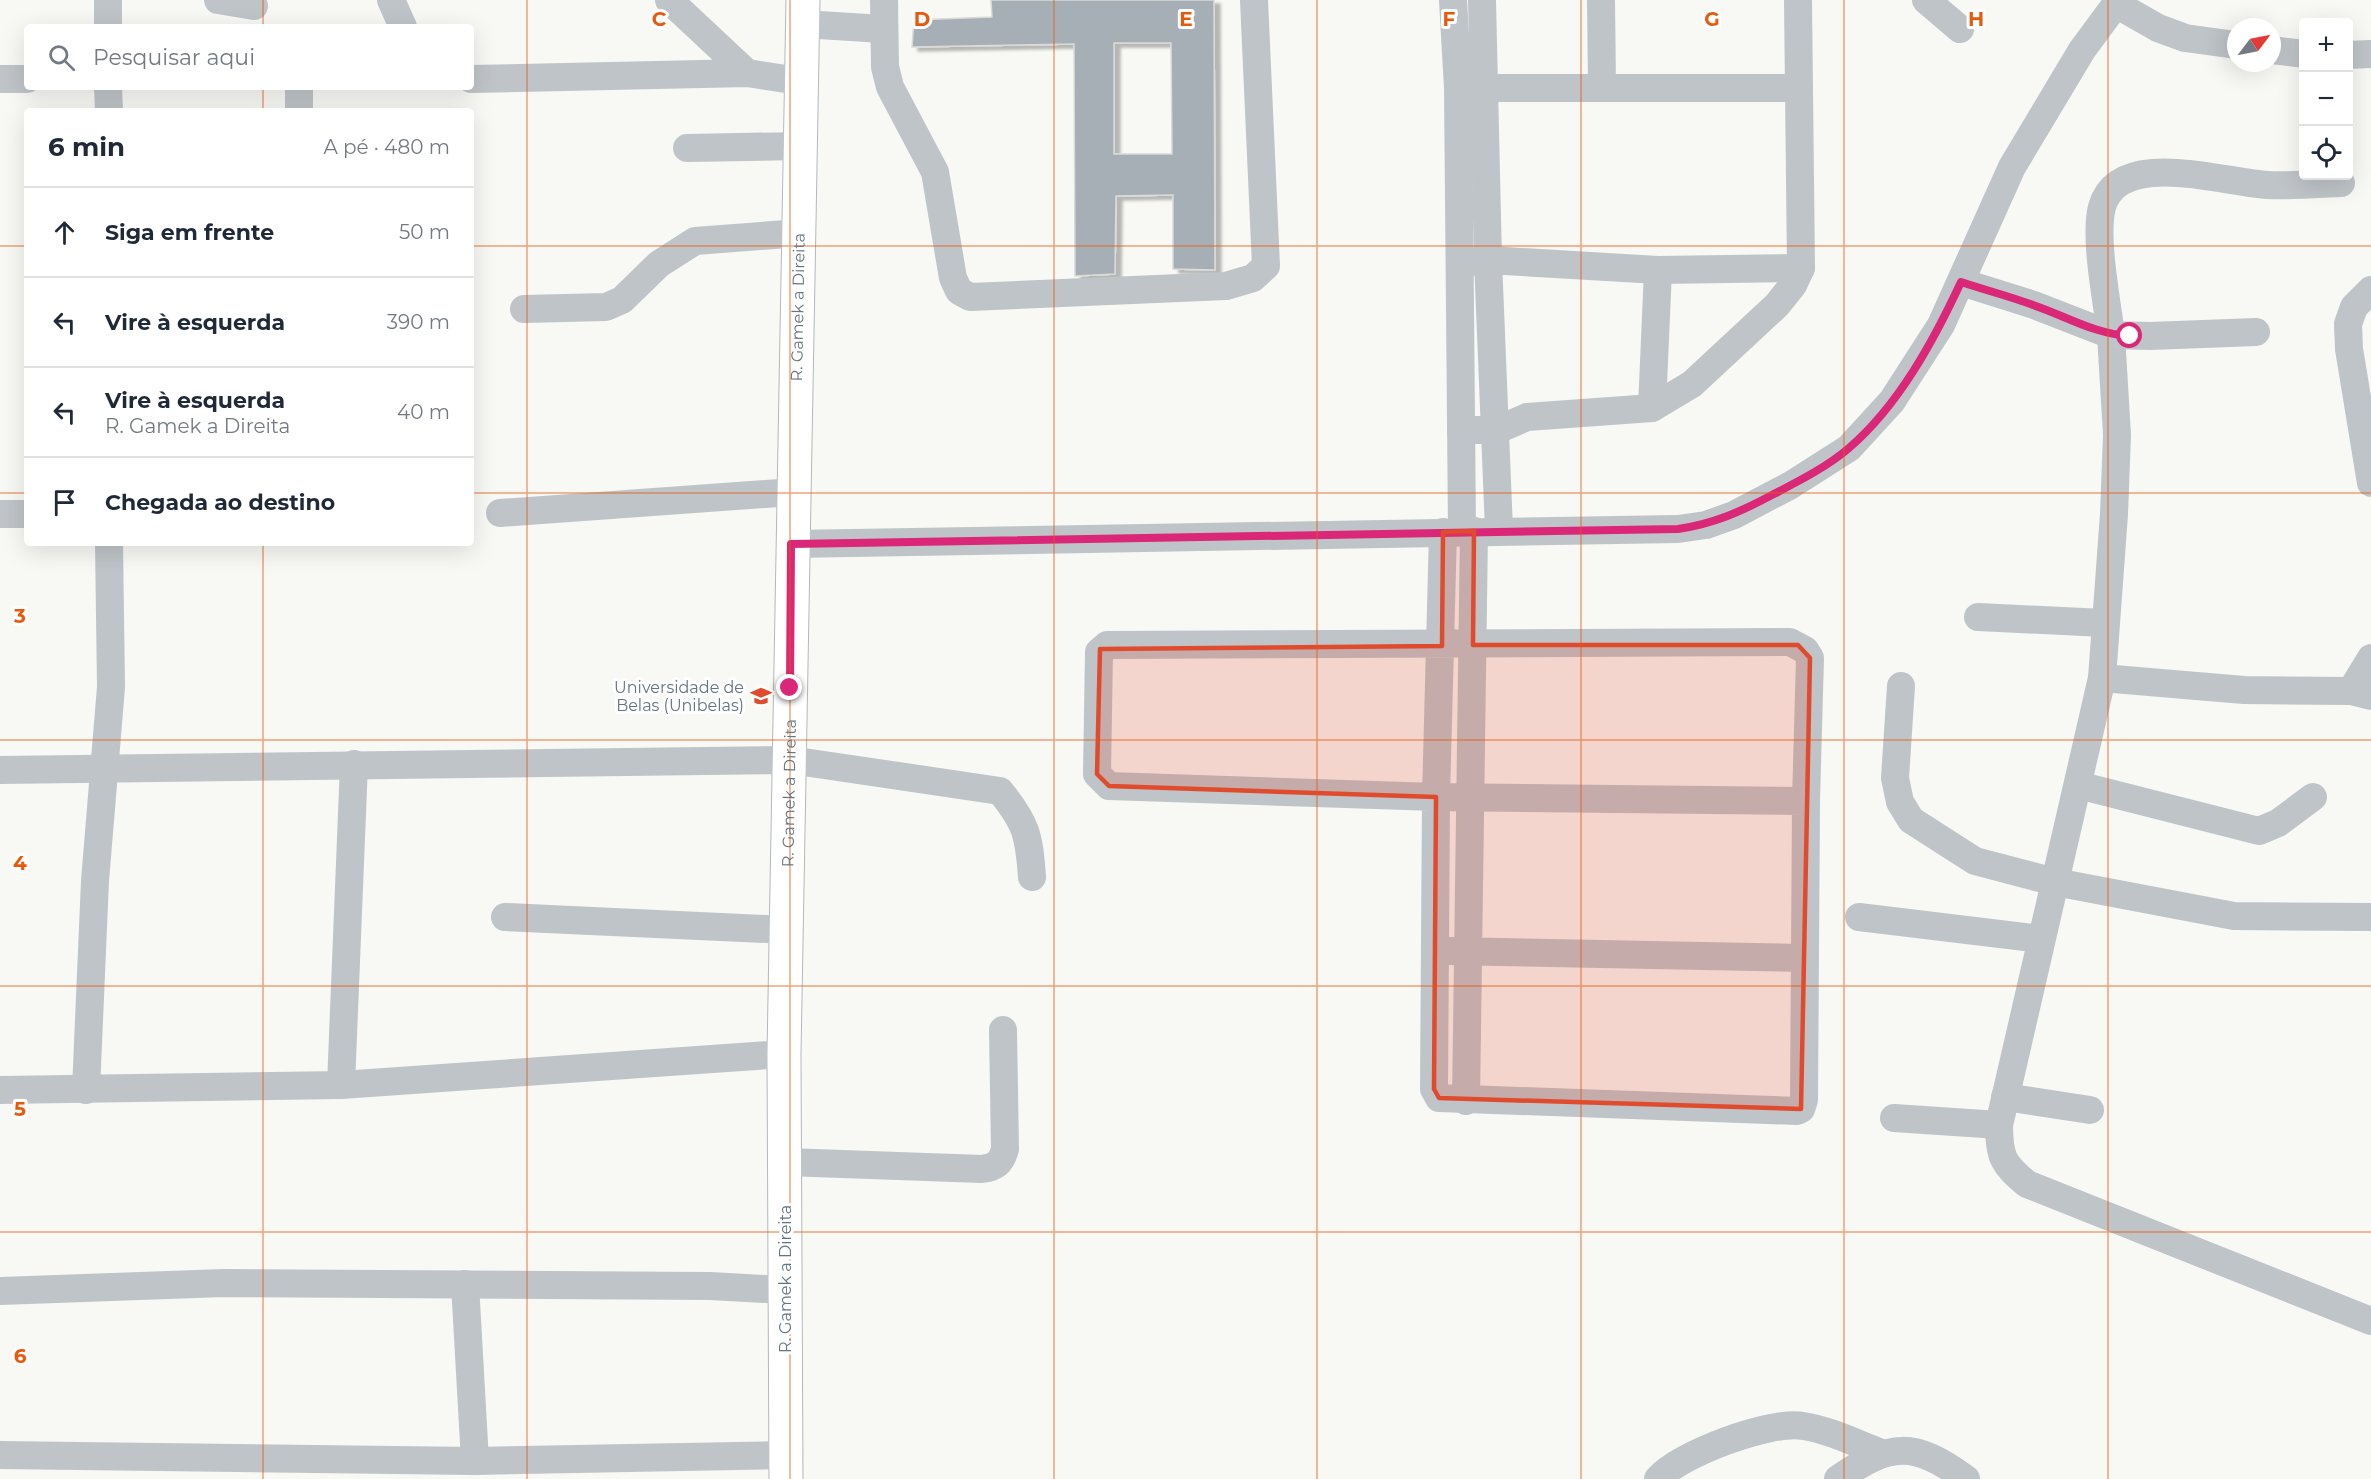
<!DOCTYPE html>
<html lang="pt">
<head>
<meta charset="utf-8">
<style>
	body { margin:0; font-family:Montserrat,sans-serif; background:#f6f6f7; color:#1f2937 }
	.controls { position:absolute; right:18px; top:18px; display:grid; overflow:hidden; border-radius:6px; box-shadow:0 6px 24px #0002 }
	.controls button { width:54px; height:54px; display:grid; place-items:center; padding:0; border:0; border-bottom:2px solid #e0e1e3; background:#fff; color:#1f2937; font:30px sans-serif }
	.compass { position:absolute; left:2227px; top:18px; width:54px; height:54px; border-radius:50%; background:#fff; box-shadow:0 6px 24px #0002; rotate:58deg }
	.stop { position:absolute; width:18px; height:18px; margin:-14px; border:4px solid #db2777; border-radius:50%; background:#fff }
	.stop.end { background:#db2777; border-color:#fff; box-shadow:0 2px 6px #0008 }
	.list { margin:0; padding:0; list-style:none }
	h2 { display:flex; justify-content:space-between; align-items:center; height:78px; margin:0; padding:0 24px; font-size:26px }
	h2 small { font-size:20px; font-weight:400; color:#747a83 }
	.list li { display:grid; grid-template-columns:39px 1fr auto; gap:18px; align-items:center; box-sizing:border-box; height:90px; padding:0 24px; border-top:2px solid #e0e1e3 }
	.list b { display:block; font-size:22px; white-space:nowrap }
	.list p { margin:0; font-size:20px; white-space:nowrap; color:#747a83 }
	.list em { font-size:20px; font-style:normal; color:#747a83 }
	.icon { flex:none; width:33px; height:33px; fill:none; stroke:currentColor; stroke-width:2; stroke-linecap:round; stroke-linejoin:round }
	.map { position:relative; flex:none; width:2371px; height:1479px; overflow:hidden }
	.search { position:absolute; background:#fff; box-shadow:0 6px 24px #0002; left:24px; top:24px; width:450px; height:66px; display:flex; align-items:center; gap:15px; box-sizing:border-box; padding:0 21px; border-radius:6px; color:#747a83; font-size:22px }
	.panel { position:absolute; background:#fff; box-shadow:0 6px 24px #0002; left:24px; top:108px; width:450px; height:438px; border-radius:6px }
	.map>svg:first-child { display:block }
</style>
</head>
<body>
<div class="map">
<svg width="2371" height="1479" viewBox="0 0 2371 1479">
	<defs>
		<filter id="shadow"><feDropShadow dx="6" dy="4" stdDeviation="1.5" flood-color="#0004"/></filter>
	</defs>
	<rect width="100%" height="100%" fill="#f8f8f5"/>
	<path fill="#a6afb5" stroke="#dadad8" stroke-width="1.5" fill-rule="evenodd" filter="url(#shadow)" d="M 991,0 L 1214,0 L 1215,270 L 1173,269 L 1173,195 L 1116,196 L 1115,274 L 1075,276 L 1074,44 L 912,47 L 914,20 L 992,17 ZM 1114,43 L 1171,43 L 1172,154 L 1114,154 Z"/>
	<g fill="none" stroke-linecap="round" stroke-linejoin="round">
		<defs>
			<g id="major">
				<path id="s1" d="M 786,1479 L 784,1054 L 803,0"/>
			</g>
		</defs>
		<use href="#major" stroke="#b3b8bc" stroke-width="35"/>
		<g stroke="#bfc4c8" stroke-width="28">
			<polyline points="218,0 254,6"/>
			<polyline points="391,0 403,27"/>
			<polyline points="669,0 747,73"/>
			<polyline points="884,0 885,67 890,87 935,172 953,278 959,291 970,297 1226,286 1253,278 1266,266 1254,0"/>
			<polyline points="1453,0 1458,88 1462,531"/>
			<polyline points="1482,0 1488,260 1499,530"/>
			<polyline points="1601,0 1602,87"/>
			<polyline points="1926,0 1960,29"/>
			<polyline points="2116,4 2158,28 2185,38 2236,45"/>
			<polyline points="803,24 883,29"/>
			<polyline points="108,27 108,0"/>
			<polyline points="2272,50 2304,54"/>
			<polyline points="2348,55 2371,54"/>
			<polyline points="0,79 27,79"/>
			<polyline points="471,79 747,73 799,81"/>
			<polyline points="108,87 109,111"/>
			<polyline points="299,87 299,111"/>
			<polyline points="1466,88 1797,88"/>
			<polyline points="687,148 799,146"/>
			<polyline points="1469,262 1488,260 1658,270 1801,268"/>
			<path d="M 1961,282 L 2034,305 L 2111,335 L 2117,435 L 2114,514 L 2102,678 L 1999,1125 C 1999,1157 2003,1164 2027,1184 L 2371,1321"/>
			<polyline points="2371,290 2354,307 2348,324 2349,349 2371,483"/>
			<polyline points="524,309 606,307 622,300 659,264 695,241 800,233"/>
			<path d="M 2256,332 L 2150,336 L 2111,335 C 2107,301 2094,238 2102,207 C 2119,147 2224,183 2268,185 C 2292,186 2317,184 2341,183"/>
			<polyline points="1652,408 1658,270"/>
			<polyline points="1461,430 1497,430 1527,417 1652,408 1692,384 1777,305 1793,285 1801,268 1798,0"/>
			<polyline points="500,513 793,492"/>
			<polyline points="0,514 27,514"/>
			<polyline points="1443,532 1436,797 1434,1089 1439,1098 1797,1111 1801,1109 1804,1100 1806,801 1810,658 1805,650 1790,642 1107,645 1099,652 1097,774 1109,786 1436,797 1806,801"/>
			<polyline points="791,544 1678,529 1706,525 1734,515 1791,485 1849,448 1892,401 1941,325 2012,167 2082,50 2119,0"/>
			<polyline points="1978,617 2104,623"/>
			<polyline points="2102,678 2244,690 2351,691 2371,696"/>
			<polyline points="1901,686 1895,778 1900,802 1911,820 1975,861 2055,882 2234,916 2371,917"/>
			<polyline points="2351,691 2371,658"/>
			<path d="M 0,770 L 790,760 L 1000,791 C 1027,824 1029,836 1032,877"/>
			<polyline points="2078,785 2259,831 2278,823 2313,797"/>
			<polyline points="505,917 787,930"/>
			<polyline points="1859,917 2041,939"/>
			<polyline points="1449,951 1804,958"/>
			<polyline points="341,1085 354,764"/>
			<polyline points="0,1090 341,1085 784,1054"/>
			<polyline points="86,1090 95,881 111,687 109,543"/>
			<polyline points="2005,1097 2090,1110"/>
			<polyline points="1466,1101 1474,531"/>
			<polyline points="1894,1118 1999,1125"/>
			<path d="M 786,1162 L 982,1169 C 996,1167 1001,1163 1005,1149 L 1003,1030"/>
			<polyline points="465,1284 475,1461"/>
			<polyline points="0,1291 224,1283 710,1286 784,1290"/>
			<polyline points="0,1455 475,1461 786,1455"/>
			<path d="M 1658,1479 C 1679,1454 1771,1420 1803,1426 C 1830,1430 1857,1444 1882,1453"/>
			<path d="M 1838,1479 C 1891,1442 1914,1441 1966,1479"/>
		</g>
		<use href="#major" stroke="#fff" stroke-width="33"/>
	</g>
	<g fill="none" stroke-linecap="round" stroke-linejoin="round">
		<path stroke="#db2777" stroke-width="8" d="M 790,688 L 791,544 L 1678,529 C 1713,524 1740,512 1772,495 C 1797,482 1827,467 1849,448 C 1899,405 1934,340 1961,282 C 1985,290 2009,296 2033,305 C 2066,316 2094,334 2130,336"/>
	</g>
	<path fill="#e04b2e" fill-opacity="0.2" stroke="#e04b2e" stroke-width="4.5" stroke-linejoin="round" d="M 1474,531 L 1473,645 L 1798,645 L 1810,658 L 1801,1109 L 1439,1098 L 1434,1089 L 1436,797 L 1109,786 L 1097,774 L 1100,649 L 1442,646 L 1443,532 Z"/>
	<path fill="none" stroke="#e8590c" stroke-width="1.5" stroke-opacity="0.55" d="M 263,0 L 263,27M 527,0 L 527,1479M 790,0 L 790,1479M 1054,0 L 1054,1479M 1317,0 L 1317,1479M 1581,0 L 1581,1479M 1844,0 L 1844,1479M 2108,0 L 2108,1479M 263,87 L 263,111M 0,246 L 27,246M 471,246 L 2371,246M 0,493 L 27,493M 471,493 L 2371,493M 263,543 L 263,1479M 0,740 L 2371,740M 0,986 L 2371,986M 0,1232 L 2371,1232"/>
	<defs>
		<symbol id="university-bare" viewBox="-9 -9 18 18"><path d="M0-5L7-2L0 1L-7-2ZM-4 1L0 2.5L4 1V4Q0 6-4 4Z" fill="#e04b2e" stroke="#fff" stroke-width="2.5" paint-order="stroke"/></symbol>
	</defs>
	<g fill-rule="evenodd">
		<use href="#university-bare" x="746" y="681" width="30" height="30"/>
	</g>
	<g text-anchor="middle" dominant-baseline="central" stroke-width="6" stroke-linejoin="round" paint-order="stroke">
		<g font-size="16" fill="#647580" stroke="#fff">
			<text stroke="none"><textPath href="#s1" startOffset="1172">R. Gamek a Direita</textPath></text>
			<text stroke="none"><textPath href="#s1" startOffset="686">R. Gamek a Direita</textPath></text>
			<text transform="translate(785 1279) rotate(-90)">R. Gamek a Direita</text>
		</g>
		<g font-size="16" fill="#647580" stroke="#fff" text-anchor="end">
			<text x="744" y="687">Universidade de<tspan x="744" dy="18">Belas (Unibelas)</tspan></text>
		</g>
	</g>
	<g font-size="20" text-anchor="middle" font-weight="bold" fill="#e8590c" stroke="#fff" stroke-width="6" stroke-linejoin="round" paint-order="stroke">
		<text x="659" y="26">C</text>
		<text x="922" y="26">D</text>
		<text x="1186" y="26">E</text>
		<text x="1449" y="26">F</text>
		<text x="1712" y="26">G</text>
		<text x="1976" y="26">H</text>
		<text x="20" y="623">3</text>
		<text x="20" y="870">4</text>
		<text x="20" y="1116">5</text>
		<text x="20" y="1363">6</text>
	</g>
</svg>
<div class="controls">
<button>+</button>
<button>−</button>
<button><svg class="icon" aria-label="locate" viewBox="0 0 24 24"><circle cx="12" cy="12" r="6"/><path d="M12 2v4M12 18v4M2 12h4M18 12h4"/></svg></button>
</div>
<svg class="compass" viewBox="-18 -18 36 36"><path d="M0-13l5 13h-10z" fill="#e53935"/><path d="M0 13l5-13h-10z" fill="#747a83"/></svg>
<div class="stop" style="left:2130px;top:336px"></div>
<div class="stop end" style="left:790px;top:688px"></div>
<div class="search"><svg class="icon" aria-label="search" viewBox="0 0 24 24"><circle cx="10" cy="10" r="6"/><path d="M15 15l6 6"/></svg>Pesquisar aqui</div>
<section class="panel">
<h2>6 min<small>A pé · 480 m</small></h2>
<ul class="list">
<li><svg class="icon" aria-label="ahead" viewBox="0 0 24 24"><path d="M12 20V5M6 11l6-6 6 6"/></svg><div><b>Siga em frente</b></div><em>50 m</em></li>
<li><svg class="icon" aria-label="left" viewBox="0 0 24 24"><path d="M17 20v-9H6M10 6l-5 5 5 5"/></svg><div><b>Vire à esquerda</b></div><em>390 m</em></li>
<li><svg class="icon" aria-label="left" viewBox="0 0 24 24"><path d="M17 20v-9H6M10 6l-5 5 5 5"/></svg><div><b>Vire à esquerda</b><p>R. Gamek a Direita</p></div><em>40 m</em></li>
<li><svg class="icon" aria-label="arrive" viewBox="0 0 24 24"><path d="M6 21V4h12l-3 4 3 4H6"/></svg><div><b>Chegada ao destino</b></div></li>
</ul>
</section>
</div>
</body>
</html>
